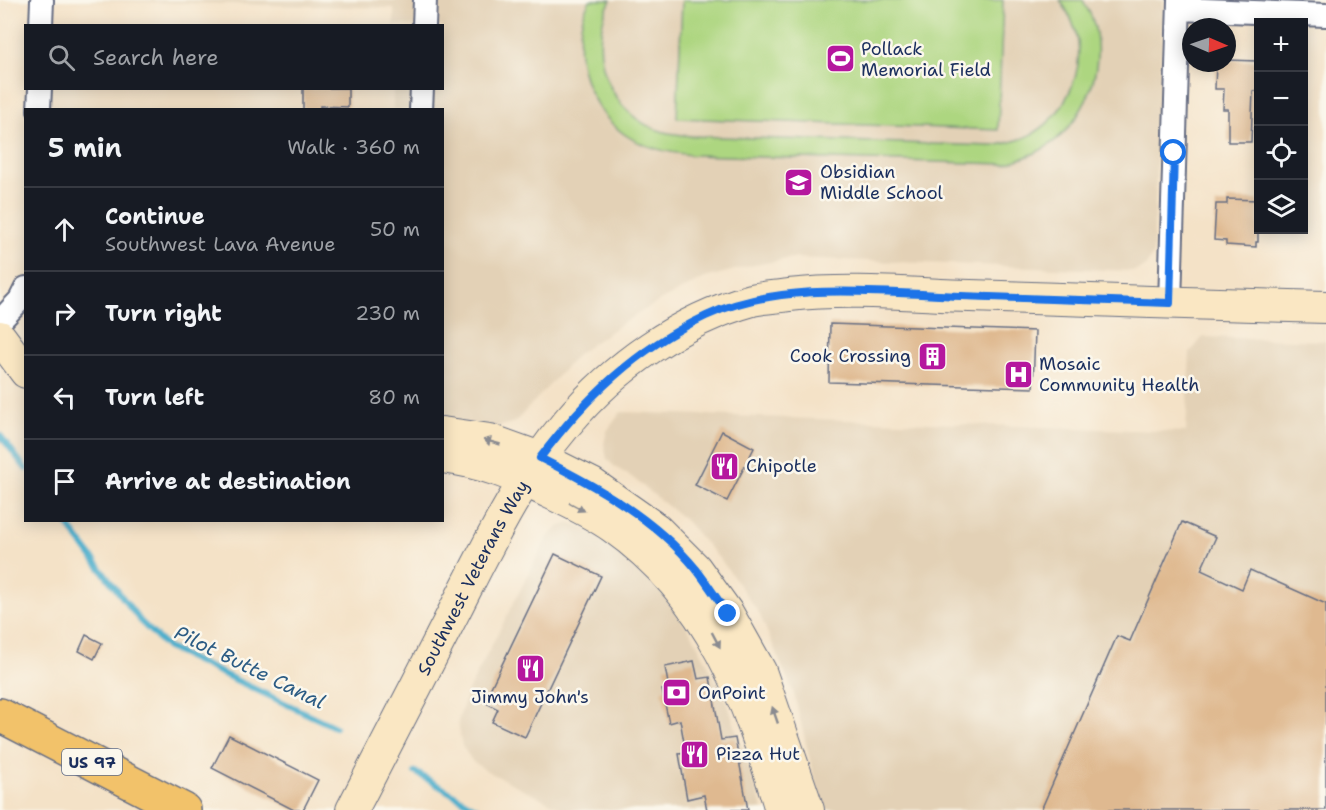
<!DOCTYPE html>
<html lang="en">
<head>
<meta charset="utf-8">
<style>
	body { margin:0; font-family:"Shantell Sans",sans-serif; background:#242831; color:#f1f3f6 }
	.controls { position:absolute; right:18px; top:18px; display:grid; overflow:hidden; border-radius:0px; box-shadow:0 3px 15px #0003 }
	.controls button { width:54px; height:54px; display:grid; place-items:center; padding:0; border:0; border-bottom:2px solid #363941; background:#171b24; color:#f1f3f6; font:30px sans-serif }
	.compass { position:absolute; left:1182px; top:18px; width:54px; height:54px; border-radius:50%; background:#171b24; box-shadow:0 3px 15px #0003; rotate:92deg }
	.stop { position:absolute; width:18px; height:18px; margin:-14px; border:4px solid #1a73e8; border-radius:50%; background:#fff }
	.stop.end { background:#1a73e8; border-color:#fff; box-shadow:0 2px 6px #0008 }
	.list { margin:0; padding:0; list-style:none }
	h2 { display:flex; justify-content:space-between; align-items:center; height:78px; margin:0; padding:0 24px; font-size:26px }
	h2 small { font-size:20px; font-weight:400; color:#9ea1a6 }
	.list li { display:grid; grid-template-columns:39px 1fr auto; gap:18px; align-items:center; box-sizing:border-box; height:84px; padding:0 24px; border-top:2px solid #363941 }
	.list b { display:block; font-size:22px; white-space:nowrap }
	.list p { margin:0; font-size:20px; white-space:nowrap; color:#9ea1a6 }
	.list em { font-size:20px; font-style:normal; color:#9ea1a6 }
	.icon { flex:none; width:33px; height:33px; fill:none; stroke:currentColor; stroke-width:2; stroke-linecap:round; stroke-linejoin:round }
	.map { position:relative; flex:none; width:1326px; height:810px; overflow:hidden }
	.search { position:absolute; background:#171b24; box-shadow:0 3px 15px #0003; left:24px; top:24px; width:420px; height:66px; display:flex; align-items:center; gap:15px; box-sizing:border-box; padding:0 21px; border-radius:0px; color:#9ea1a6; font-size:22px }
	.panel { position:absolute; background:#171b24; box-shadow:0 3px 15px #0003; left:24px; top:108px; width:420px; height:414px; border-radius:0px }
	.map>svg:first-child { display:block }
</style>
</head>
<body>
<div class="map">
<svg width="1326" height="810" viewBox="0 0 1326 810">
	<rect width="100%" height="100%" fill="#fbf7ec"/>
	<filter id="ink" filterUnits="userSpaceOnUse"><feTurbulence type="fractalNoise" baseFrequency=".0167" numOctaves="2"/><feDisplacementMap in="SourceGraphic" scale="12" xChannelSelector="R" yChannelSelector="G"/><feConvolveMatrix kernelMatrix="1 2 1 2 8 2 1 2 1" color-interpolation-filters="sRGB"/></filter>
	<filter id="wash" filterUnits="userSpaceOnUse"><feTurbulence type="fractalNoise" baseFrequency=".008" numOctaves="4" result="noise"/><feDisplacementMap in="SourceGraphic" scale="24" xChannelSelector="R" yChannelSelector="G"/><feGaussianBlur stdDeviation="1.35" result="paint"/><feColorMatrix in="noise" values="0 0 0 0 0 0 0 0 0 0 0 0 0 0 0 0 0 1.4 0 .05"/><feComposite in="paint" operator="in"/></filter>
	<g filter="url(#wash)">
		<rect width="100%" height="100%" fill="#f4e2c7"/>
		<g fill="#e3d1b6">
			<polygon points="68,0 1163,0 1153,254 1145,267 1135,271 792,258 749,266 705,278 663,299 621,324 579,353 515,422 498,427 443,421 442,110 393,109 393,89 442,88 442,26 394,25 394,8"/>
			<polygon points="1203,337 1326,341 1326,810 825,810 816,785 794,694 759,613 724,564 685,520 633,478 615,467 607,459 604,444 607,431 621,412 1186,432 1190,353"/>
			<polygon points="571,523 582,527 598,536 625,556 666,597 693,636 727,702 763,810 565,810 489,772 473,762 462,746 458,722 466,695 547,538 558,527"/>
		</g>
		<g fill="#add680" stroke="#64826f" stroke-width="1.5">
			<path d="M 590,0 L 611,0 C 585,48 608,117 664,132 C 672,134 682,135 691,136 L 993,146 C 1002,144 1012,142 1021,139 C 1058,126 1083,81 1078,42 C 1076,27 1069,13 1060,0 L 1083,0 C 1086,7 1091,14 1093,21 C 1108,68 1083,129 1039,151 C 1029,157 1016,160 1005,164 L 691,155 C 667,152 644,148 624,134 C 585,106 566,44 590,0 Z"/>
			<polygon points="682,0 1003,0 998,130 677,118"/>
		</g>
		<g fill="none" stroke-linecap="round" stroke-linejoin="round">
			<g stroke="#4dafcc" stroke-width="6">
				<polyline points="0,435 26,469"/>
				<polyline points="64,520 141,622 168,648 335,727"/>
				<polyline points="415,772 480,810"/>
			</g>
		</g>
		<g id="blocks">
			<g fill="#dfb990">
				<polygon points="1227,60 1258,61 1258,91 1253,91 1251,142 1228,142 1228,109 1223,109 1224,89 1215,89 1216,63 1227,63"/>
				<polygon points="303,88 348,88 348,107 320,106 320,110 303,110"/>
				<polygon points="1227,199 1258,200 1258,242 1256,242 1256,247 1226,245 1226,241 1214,240 1216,204 1227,204"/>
				<polygon points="830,324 1035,331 1033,388 829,382"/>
				<polygon points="722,431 754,448 727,501 695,485"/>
				<polygon points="1182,522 1216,537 1201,570 1242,589 1250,570 1326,604 1326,810 1041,810 1117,636 1130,641"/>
				<polygon points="555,554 601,576 525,737 492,722 498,709 484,702"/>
				<polygon points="86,635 102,643 94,659 79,651"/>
				<polygon points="694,661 698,679 710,677 721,740 735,738 748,810 707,810 704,795 687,799 679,754 686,753 680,720 669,723 662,690 669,689 665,667"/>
				<polygon points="229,735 318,780 303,810 294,810 212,768"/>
			</g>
		</g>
	</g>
	<g filter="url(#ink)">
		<use href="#blocks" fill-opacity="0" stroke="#676e83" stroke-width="1.5"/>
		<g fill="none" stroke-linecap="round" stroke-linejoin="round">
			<defs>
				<g id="street">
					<polyline points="1179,9 1326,15"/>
					<polyline points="41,26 42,0"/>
					<polyline points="424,26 425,0"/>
					<polyline points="39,110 40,88"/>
					<polyline points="421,110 422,88"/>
					<polyline points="1170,303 1179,0"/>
					<polyline points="0,321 20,300 26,288"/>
				</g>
				<g id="secondary">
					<polyline points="0,337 26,372"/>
					<polyline points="442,433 490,440 540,458 592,484 656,529 695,568 728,614 760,671 808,810"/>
					<path d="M 442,457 C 482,461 518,477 553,494 C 574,504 595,514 613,527 C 711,596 749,700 781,810"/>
					<path id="s1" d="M 352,810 C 388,741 423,673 458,604 C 490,541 521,477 567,423 C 615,366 680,320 752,300 C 764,297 777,297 789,295 C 849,288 910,294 970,296 C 1089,300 1207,304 1326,307"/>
				</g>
				<polyline id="highway" points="0,715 184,810"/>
			</defs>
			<use href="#street" stroke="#676e83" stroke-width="26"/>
			<use href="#secondary" stroke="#676e83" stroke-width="34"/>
			<use href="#highway" stroke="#676e83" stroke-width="36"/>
			<use href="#street" stroke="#fff" stroke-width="22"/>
			<use href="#secondary" stroke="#fae7c3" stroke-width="32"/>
			<use href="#highway" stroke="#f2c26a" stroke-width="33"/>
		</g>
		<defs><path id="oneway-solid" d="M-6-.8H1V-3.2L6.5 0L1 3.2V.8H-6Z" transform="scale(1.5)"/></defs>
		<g fill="#8a8b90">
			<use href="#oneway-solid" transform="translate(492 442) rotate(-164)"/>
			<use href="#oneway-solid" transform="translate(577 507) rotate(28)"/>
			<use href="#oneway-solid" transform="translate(716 640) rotate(62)"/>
			<use href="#oneway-solid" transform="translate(775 715) rotate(-109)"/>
		</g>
	</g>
	<g fill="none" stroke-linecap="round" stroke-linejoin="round" filter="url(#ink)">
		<path stroke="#1a73e8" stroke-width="8" d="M 728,614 C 717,599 707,583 696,569 C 654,518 598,487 540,458 C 586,397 636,349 706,316 C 782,280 880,293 961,296 C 1031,298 1100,301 1170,303 L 1174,153"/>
	</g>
	<defs>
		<symbol id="stadium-square" viewBox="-11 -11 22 22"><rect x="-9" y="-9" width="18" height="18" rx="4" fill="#b5179e" stroke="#fbf7ec"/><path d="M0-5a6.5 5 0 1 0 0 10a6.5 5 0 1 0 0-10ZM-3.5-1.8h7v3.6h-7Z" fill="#fff"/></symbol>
		<symbol id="school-square" viewBox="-11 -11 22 22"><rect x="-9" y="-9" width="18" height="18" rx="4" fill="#b5179e" stroke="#fbf7ec"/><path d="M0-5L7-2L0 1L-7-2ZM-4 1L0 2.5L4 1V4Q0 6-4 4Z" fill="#fff"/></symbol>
		<symbol id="building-square" viewBox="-11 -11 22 22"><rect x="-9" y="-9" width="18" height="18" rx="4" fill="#b5179e" stroke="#fbf7ec"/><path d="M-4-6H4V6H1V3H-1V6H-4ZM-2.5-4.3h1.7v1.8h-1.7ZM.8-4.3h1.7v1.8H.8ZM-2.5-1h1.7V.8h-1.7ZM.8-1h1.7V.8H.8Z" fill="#fff"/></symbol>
		<symbol id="hospital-square" viewBox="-11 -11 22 22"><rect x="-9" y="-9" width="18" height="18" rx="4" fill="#b5179e" stroke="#fbf7ec"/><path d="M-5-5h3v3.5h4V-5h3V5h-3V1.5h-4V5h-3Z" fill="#fff"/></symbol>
		<symbol id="restaurant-square" viewBox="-11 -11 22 22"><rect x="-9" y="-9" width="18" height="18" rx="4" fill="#b5179e" stroke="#fbf7ec"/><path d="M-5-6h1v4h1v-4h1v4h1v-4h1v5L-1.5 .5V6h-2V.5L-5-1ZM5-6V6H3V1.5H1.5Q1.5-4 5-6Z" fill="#fff"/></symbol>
		<symbol id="bank-square" viewBox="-11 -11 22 22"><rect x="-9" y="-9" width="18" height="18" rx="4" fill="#b5179e" stroke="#fbf7ec"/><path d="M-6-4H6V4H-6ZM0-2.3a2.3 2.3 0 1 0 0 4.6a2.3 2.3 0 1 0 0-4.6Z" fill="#fff"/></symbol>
	</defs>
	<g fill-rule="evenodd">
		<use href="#stadium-square" x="824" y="42" width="33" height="33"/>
		<use href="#school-square" x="782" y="166" width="33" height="33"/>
		<use href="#building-square" x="916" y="340" width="33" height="33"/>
		<use href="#hospital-square" x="1002" y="358" width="33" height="33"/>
		<use href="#restaurant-square" x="708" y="450" width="33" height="33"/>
		<use href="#restaurant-square" x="514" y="652" width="33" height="33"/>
		<use href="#bank-square" x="660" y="676" width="33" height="33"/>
		<use href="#restaurant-square" x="678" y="738" width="33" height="33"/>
	</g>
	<g text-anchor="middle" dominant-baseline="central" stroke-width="5" stroke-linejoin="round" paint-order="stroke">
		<rect fill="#fbf7ec" stroke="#5e6b89" stroke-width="1.5" x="62" y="749" width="60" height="26" rx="4.5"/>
		<g font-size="16" font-weight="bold" fill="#1b2f5e">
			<text x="92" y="762">US 97</text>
		</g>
		<g font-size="18" fill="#1b2f5e" stroke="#fbf7ec" text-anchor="start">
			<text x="861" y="49">Pollack<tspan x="861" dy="21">Memorial Field</tspan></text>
			<text x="820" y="172">Obsidian<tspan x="820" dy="21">Middle School</tspan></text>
			<text x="911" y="356" text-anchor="end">Cook Crossing</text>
			<text x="1039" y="364">Mosaic<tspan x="1039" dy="21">Community Health</tspan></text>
			<text x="746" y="466">Chipotle</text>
			<text x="698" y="693">OnPoint</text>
			<text x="530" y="697" text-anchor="middle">Jimmy John's</text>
			<text x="716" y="754">Pizza Hut</text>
		</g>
		<g font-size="18" fill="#1b2f5e" stroke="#fbf7ec">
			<text stroke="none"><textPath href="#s1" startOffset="262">Southwest Veterans Way</textPath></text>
		</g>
		<g font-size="20" font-style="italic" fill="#2c5c84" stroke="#fbf7ec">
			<text transform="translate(250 667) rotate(26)">Pilot Butte Canal</text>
		</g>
	</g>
</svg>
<div class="controls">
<button>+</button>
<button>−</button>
<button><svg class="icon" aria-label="locate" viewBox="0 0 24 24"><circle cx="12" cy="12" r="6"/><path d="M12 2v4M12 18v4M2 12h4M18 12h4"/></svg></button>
<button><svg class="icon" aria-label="layers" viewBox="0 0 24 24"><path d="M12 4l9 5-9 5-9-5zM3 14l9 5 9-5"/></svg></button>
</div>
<svg class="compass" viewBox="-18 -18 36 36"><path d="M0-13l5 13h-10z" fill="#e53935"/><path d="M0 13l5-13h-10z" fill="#9ea1a6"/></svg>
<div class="stop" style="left:1174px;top:153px"></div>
<div class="stop end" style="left:728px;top:614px"></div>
<div class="search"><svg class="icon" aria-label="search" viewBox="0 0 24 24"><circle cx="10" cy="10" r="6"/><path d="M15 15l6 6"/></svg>Search here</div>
<section class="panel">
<h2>5 min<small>Walk · 360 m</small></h2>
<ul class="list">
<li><svg class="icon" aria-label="ahead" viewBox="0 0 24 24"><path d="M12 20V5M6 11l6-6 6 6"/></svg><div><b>Continue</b><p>Southwest Lava Avenue</p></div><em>50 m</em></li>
<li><svg class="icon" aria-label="right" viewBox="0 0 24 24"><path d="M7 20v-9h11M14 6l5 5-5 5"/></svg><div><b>Turn right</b></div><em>230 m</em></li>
<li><svg class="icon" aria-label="left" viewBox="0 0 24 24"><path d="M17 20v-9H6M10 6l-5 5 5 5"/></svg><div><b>Turn left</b></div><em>80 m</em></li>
<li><svg class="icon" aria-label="arrive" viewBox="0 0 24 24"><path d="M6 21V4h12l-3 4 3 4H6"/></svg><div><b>Arrive at destination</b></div></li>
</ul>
</section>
</div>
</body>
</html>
